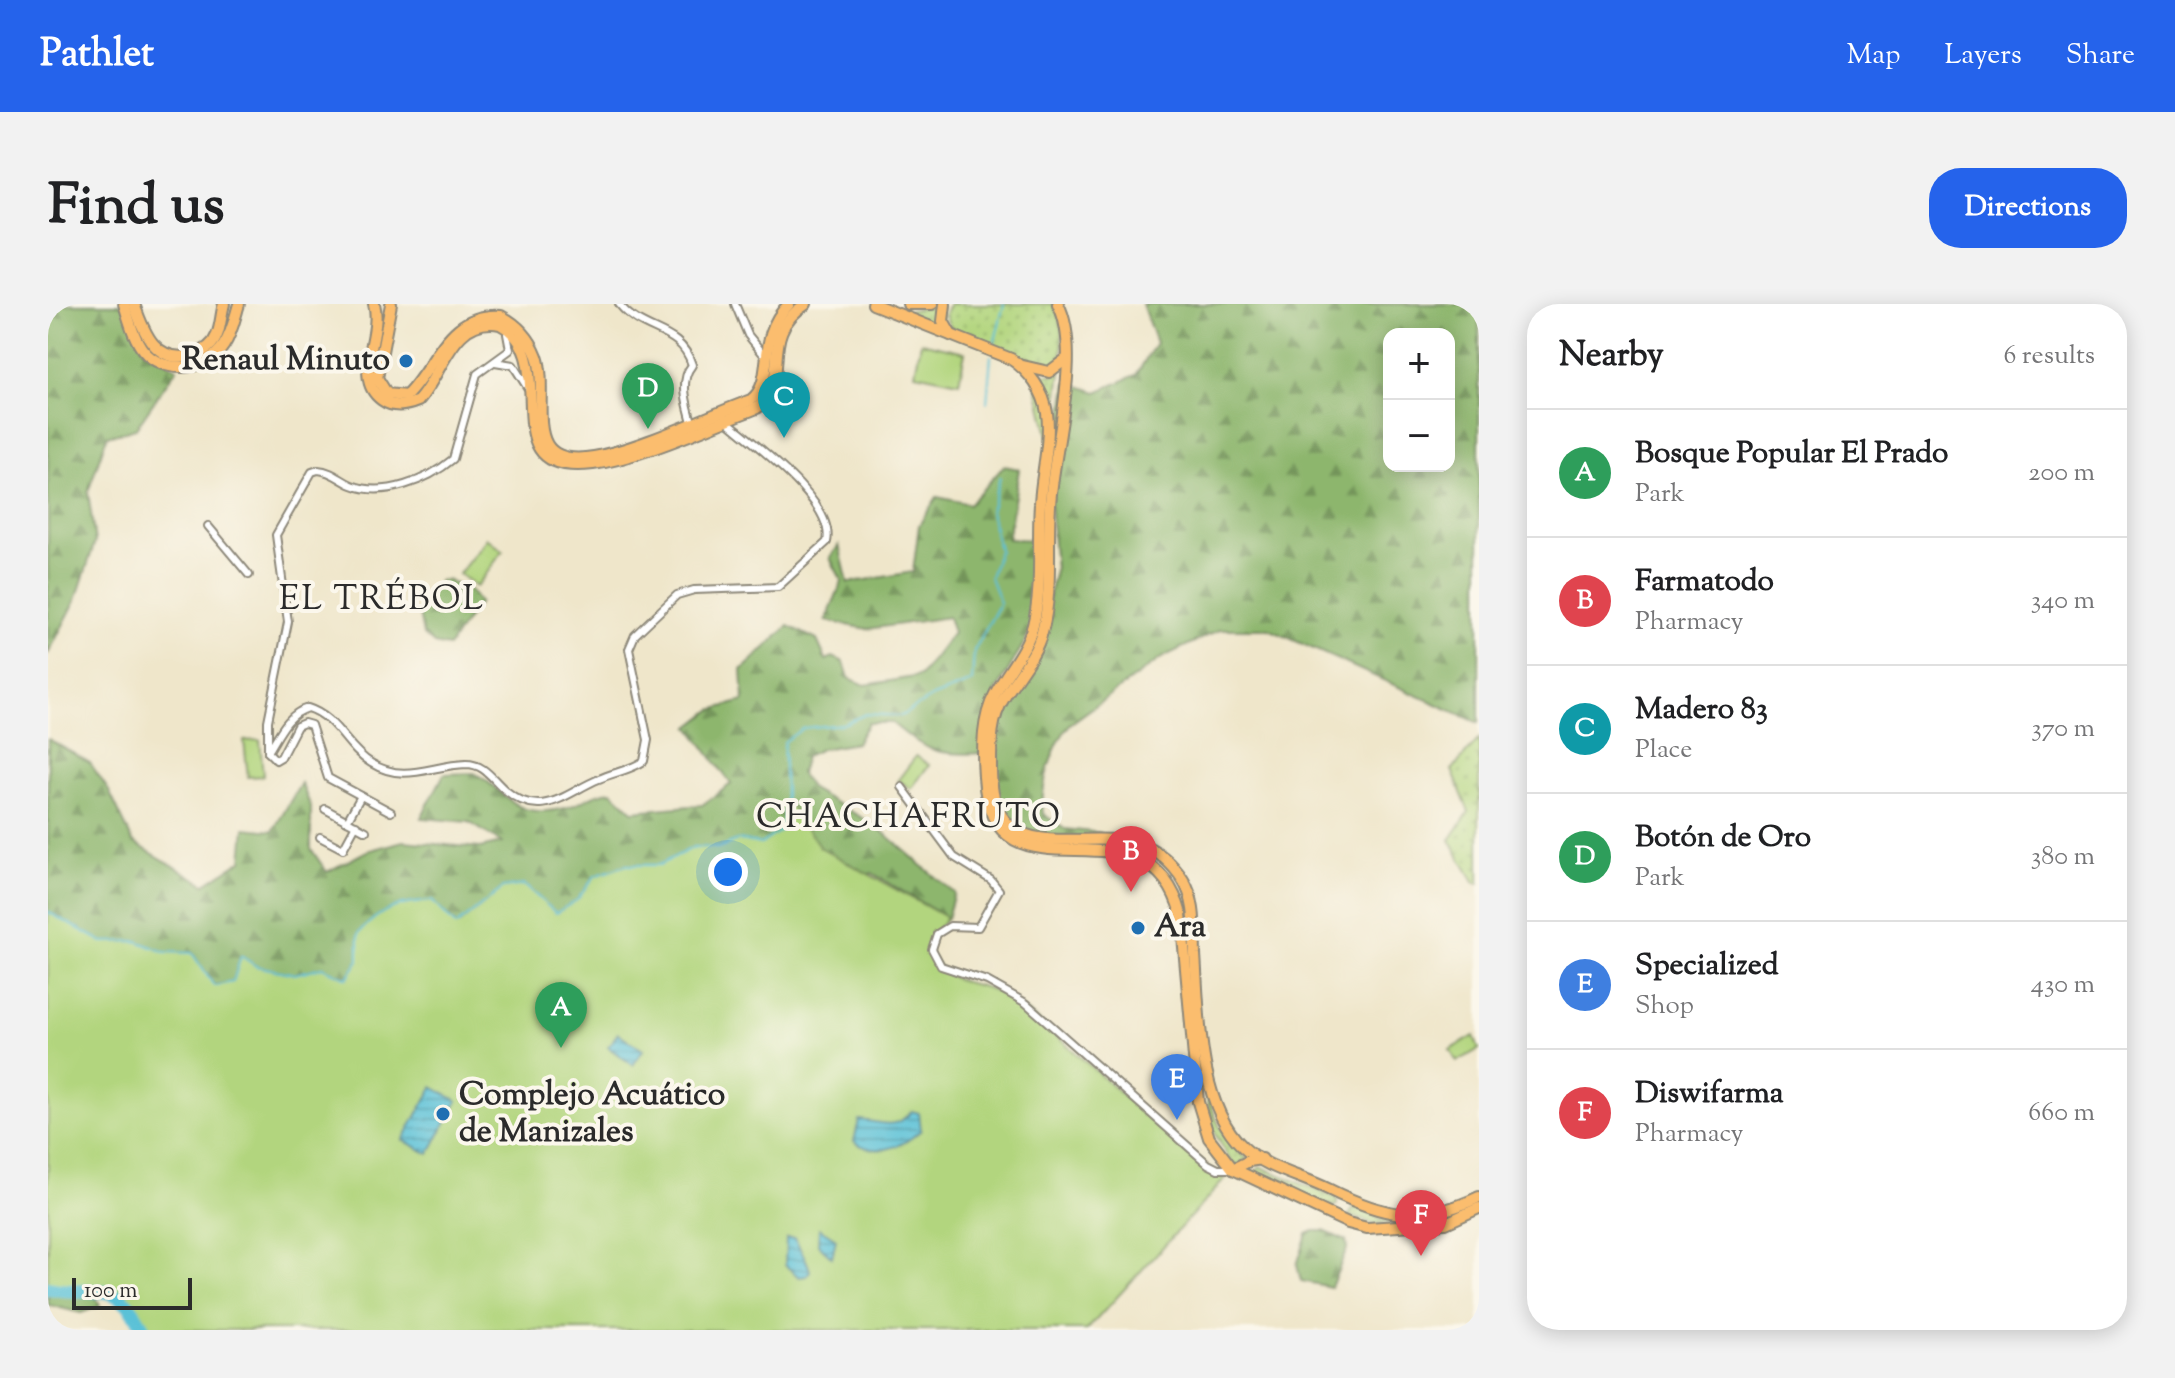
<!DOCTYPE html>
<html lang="en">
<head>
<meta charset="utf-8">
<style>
	body { margin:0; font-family:"Sorts Mill Goudy",serif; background:#f2f2f2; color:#202124 }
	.controls { position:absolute; right:24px; top:24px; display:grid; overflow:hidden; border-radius:16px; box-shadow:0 4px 20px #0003 }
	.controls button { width:72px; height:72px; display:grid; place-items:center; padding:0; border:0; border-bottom:2px solid #e0e0e0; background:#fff; color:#202124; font:40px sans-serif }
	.scale { position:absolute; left:24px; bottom:20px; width:120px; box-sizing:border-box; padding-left:8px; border:4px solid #2b2b2b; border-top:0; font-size:22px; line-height:28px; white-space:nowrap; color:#2b2b2b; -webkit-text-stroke:6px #fbf7ec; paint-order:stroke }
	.you { position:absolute; left:680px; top:568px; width:28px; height:28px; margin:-20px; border:6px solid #fff; border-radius:50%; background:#1a73e8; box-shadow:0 0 0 12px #1a73e833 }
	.badge { display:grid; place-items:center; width:52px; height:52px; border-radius:50%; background:#2563eb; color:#fff; font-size:26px; font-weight:700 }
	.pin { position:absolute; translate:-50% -66px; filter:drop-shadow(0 2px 4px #0008) }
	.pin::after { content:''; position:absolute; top:42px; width:28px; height:24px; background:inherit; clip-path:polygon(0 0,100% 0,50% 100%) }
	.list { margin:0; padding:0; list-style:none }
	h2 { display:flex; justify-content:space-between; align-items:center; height:104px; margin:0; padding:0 32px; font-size:34px }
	h2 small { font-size:26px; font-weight:400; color:#757577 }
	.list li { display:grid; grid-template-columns:52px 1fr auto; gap:24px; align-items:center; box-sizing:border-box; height:128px; padding:0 32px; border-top:2px solid #e0e0e0 }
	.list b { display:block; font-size:30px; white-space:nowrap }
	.list p { margin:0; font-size:26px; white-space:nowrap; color:#757577 }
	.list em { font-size:26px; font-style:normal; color:#757577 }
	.map { position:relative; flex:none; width:1431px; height:1026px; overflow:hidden; border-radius:32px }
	header { display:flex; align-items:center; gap:48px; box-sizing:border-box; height:112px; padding:0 40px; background:#2563eb; color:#fff }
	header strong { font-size:38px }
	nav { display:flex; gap:44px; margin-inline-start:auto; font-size:28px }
	.intro { display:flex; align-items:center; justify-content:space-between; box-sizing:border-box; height:192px; padding:0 48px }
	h1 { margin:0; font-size:56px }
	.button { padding:20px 36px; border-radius:32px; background:#2563eb; color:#fff; font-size:28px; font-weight:700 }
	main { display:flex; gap:48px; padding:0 48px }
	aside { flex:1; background:#fff; border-radius:32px; box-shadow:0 4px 20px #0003 }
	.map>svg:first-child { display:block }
</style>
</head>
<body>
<header>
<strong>Pathlet</strong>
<nav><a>Map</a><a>Layers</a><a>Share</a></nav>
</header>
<div class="intro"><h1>Find us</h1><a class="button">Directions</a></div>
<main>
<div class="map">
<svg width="1431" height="1026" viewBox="0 0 1431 1026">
	<defs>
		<pattern id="grass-dots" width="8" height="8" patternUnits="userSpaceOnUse" patternTransform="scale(2)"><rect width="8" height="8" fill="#b2d57e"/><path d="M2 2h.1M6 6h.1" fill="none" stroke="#99b76d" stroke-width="1.8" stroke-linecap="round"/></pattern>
		<pattern id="forest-firs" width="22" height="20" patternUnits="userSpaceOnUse" patternTransform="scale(2)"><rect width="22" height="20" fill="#8db66d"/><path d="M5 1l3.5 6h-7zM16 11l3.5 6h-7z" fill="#73945a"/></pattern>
		<pattern id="water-rules" width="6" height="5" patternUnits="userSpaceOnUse" patternTransform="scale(2)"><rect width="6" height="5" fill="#5ac1d7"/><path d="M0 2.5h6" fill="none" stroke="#4b9daf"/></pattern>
	</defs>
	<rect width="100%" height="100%" fill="#fbf7ec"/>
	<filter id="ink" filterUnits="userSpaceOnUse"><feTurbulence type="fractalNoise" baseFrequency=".0125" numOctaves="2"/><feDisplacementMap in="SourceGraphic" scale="16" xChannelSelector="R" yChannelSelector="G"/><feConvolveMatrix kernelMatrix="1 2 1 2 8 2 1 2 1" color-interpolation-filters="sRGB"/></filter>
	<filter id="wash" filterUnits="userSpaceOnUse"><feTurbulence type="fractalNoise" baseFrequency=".006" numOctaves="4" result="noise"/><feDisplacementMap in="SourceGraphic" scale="32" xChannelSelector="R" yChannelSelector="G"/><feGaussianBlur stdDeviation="1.8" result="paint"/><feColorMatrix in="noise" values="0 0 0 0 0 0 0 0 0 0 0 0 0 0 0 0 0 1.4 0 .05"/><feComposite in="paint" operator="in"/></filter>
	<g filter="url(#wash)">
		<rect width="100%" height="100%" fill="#efe6ca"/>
		<g fill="url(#grass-dots)" stroke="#6e8054" stroke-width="2">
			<path d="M 901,0 L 1005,0 C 1015,18 1016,37 1013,57 L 1001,64 L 990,63 L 902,23 L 897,10 Z"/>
			<polygon points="893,2 894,24 856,7"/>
			<polygon points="1013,67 997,190 1003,144 986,70 1005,71"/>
			<polygon points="1431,435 1431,579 1427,579 1402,536 1421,508 1404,466"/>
			<path d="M 1159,780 C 1164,810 1174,838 1200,855 L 1187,862 C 1166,835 1159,815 1159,780 Z"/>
			<polygon points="1213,863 1289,894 1289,901 1285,903 1209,870 1208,867"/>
			<polygon points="1307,902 1336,916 1364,917 1327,920 1301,912"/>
		</g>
		<g fill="url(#forest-firs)" stroke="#5c704c" stroke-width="2" fill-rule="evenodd">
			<polygon points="0,0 76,0 95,45 129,64 88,124 59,132 40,188 47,238 28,296 0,350"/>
			<path d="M 1094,0 L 1431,0 L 1431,419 L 1221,325 L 1173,325 L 1115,353 L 1022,420 C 1004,443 992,481 995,510 L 1017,525 L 1053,529 L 1025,538 L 973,528 L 949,502 L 945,422 L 986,350 L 1007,267 L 1002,200 L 1019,78 L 1049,88 L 1088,71 L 1108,39 ZM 1341,30 L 1401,30 L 1401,162 L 1341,162 Z"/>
			<path d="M 956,162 L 971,165 L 960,235 L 991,236 L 984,325 L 948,388 L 936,449 C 891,452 878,448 844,419 L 820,419 L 808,439 L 773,445 L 757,452 L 752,469 L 763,485 L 827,521 L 906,589 L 899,614 L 824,569 L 339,722 L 0,651 L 0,435 L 42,459 L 61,487 L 85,538 L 157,580 L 194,556 L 197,524 L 225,527 L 253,479 L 263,503 L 263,545 L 279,568 L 319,547 L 355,537 L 432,544 L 454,539 L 421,518 L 373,514 L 396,470 L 426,469 C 462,488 463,517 517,504 C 534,500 545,488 564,487 L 585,507 L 654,501 L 683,480 L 642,423 L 664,406 L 696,397 L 694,366 L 741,322 L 769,336 L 778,356 L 785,353 L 796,358 L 801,374 L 817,381 L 872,372 L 905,329 L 900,313 L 820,325 L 778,317 L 794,277 L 782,254 L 791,241 L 800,279 L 865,268 L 871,221 L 889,193 L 921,200 Z"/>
			<polygon points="398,276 422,287 431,299 400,343 386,340 375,330 371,309 391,277"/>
			<polygon points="1266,927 1276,927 1298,937 1299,945 1283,983 1253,977 1249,961 1259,930"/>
			<polygon points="0,934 36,969 52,1002 33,1009 0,1001"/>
		</g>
		<g fill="#b2d57e" stroke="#6e8054" stroke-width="2">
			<polygon points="873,38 917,48 911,78 867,69"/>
			<polygon points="439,234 455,247 428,283 411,270"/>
			<polygon points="212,436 215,472 200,473 196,437"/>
			<polygon points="868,452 881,461 863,485 850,476"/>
			<path d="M 740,498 L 772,543 L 899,614 L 885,629 L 880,645 C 903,691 927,670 964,697 C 1025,741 1075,795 1132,843 C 1146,855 1162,864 1177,875 L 1039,1026 L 96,1026 C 69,969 50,995 0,984 L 0,608 L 55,638 L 89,637 L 117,648 L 144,649 L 166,681 L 185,678 L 193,652 L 208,662 L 246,670 L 274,663 L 299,674 L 311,656 L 311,629 C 334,603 350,600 384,597 L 409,622 L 455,584 L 476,581 L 508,609 L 529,596 L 547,572 L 578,561 L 611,561 L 646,543 L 672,544 L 691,536 L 713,540 L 733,526 Z"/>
			<polygon points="1426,732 1431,745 1409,758 1402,746"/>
		</g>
		<g fill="url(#water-rules)" stroke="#427681" stroke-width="2">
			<polygon points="570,729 595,746 585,761 560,743"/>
			<polygon points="385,783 410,797 381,850 355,836"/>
			<path d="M 864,807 L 871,809 L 873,826 C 855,843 828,854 806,837 L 811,816 C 835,818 846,827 864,807 Z"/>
			<polygon points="771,924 788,935 784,953 770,940"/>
			<path d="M 738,934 L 746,934 C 752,946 759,954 762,967 L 758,972 L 751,973 L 737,961 Z"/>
		</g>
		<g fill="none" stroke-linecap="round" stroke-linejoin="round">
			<g stroke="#5ac1d7" stroke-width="2">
				<polyline points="946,41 956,0"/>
				<polyline points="939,98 943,52"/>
				<path d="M 0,608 L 55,638 L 89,637 L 117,648 L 144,649 L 166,682 L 185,678 L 193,652 L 208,662 L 247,670 L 274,663 L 299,674 L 311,656 L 311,629 C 334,603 350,600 384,597 L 408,622 L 455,584 L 476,581 L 508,609 L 529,596 L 547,572 L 578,561 L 611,561 L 646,543 L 672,544 L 691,536 L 713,540 L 733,526 C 741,495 734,470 736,438 L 755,424 L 795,420 L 818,410 L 853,412 L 885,393 L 924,378 L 926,347 L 952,299 L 942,273 L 951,246 L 942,207 L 952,174"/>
			</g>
			<path stroke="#5ac1d7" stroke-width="14" d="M 0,984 C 50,995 69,969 96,1026"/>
		</g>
	</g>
	<g filter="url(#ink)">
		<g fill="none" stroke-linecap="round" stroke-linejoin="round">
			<defs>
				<g id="minor">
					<path d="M 571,0 C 595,31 632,22 644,61 C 631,77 639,99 644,118"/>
					<polyline points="687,0 700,31 717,52"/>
					<polyline points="447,58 465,61 479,83"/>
					<polyline points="160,222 201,271"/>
					<path d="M 220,448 C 231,431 239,410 260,404 C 289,413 298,444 323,459 C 357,480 383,461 418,460 C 437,460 444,475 457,486 C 494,517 517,489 551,475 C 566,468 581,467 596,457 L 600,436 L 581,345 L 587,331 L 629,291 L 646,286 L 730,283 L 779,238 C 788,199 706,140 678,116"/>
					<polyline points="854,483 906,553 943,576 951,586 930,623 902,622 889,630 884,645 893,662 939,677 978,699 1160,860 1170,865 1185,865"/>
					<polyline points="277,505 318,527"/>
					<path d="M 343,508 L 280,474 L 263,421 L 256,419 L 249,422 L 233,453 L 228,456 L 220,448 L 220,417 L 240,318 L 228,231 L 264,168 L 270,166 C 284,167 292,176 304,181 C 336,194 380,176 405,155 L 429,70 L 462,46 L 459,30"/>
					<polyline points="299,517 313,492"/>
					<polyline points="272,533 295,545 308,521"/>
				</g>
				<g id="primary">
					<path d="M 76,0 C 81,15 85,33 95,46 C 115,71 159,68 176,41 C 184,29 187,13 191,0"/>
					<path d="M 86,0 C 96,29 108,61 145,51 C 155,48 165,42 169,31 C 173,22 173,10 176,0"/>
					<path d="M 326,0 C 335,30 303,74 334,96 C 345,104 358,102 370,97 C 395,70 404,11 452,20 C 518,54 438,174 545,160 C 596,153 661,122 709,104 C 747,76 707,32 758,0"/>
					<path d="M 343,0 L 329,74 L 339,90 L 358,92 C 389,62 399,8 453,12 C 470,21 482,34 489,52 C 503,93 468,166 546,153 C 591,145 658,113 703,96 C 729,76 706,35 741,0"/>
					<path d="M 825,0 L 963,55 C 981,67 996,87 999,109 C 1003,138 993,171 992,200 C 989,239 995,282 985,321 C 978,347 960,366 947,390 C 934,414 934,445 936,473 C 944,612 1099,483 1133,610 L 1150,798 L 1161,834 L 1185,865 L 1300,919 L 1319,924 L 1398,919 L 1431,904"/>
					<polyline points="860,0 884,0"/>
					<polyline points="897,0 895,17 903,31"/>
					<path d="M 1010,0 C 1035,48 1005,147 1002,201 C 999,242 1005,289 994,328 C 987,354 969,371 956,394 C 942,415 943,443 943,468 C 944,567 1035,523 1091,540 C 1109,545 1125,560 1135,576 C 1149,598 1146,625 1147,650 C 1151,708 1150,801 1195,843 C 1217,864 1254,872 1280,885 C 1336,913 1373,921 1431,893"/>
					<polyline points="975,62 1001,68 1017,56"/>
					<polyline points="1185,865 1201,857 1214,855"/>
				</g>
			</defs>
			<use href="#minor" stroke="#8d887a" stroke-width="10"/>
			<use href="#primary" stroke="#8d887a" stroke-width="14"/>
			<use href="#minor" stroke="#fff" stroke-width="6"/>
			<use href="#primary" stroke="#fbbd6e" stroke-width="10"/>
		</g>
	</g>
	<g fill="#1f6fb2" stroke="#fbf7ec" stroke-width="3">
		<circle cx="358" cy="57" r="8"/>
		<circle cx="1090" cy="624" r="8"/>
		<circle cx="395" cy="810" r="8"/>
	</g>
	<g text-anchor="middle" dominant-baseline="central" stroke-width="8" stroke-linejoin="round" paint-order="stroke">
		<g font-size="32" font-weight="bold" fill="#2b2b2b" stroke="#fbf7ec" text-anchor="start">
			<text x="342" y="57" text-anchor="end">Renaul Minuto</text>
			<text x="1106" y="624">Ara</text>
			<text x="411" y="792">Complejo Acuático<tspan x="411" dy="37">de Manizales</tspan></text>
		</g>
		<g font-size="34" letter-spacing="2" fill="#2b2b2b" stroke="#fbf7ec">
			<text x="334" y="296">EL TRÉBOL</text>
			<text x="861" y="514">CHACHAFRUTO</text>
		</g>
	</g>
</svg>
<div class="controls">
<button>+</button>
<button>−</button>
</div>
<div class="scale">100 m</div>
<div class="you"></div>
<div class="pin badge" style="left:513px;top:744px;background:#2e9e5b">A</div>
<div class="pin badge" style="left:1083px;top:588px;background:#e0444e">B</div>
<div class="pin badge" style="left:736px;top:134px;background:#0f9aa8">C</div>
<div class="pin badge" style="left:600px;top:125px;background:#2e9e5b">D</div>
<div class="pin badge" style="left:1129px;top:816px;background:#3f7fe0">E</div>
<div class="pin badge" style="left:1373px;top:952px;background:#e0444e">F</div>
</div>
<aside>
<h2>Nearby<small>6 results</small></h2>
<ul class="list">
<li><span class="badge" style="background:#2e9e5b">A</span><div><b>Bosque Popular El Prado</b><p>Park</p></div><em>200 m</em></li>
<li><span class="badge" style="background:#e0444e">B</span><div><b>Farmatodo</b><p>Pharmacy</p></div><em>340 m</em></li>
<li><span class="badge" style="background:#0f9aa8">C</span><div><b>Madero 83</b><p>Place</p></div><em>370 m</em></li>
<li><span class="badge" style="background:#2e9e5b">D</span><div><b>Botón de Oro</b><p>Park</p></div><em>380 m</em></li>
<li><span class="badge" style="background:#3f7fe0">E</span><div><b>Specialized</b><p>Shop</p></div><em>430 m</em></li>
<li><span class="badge" style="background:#e0444e">F</span><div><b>Diswifarma</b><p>Pharmacy</p></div><em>660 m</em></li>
</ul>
</aside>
</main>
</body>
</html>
